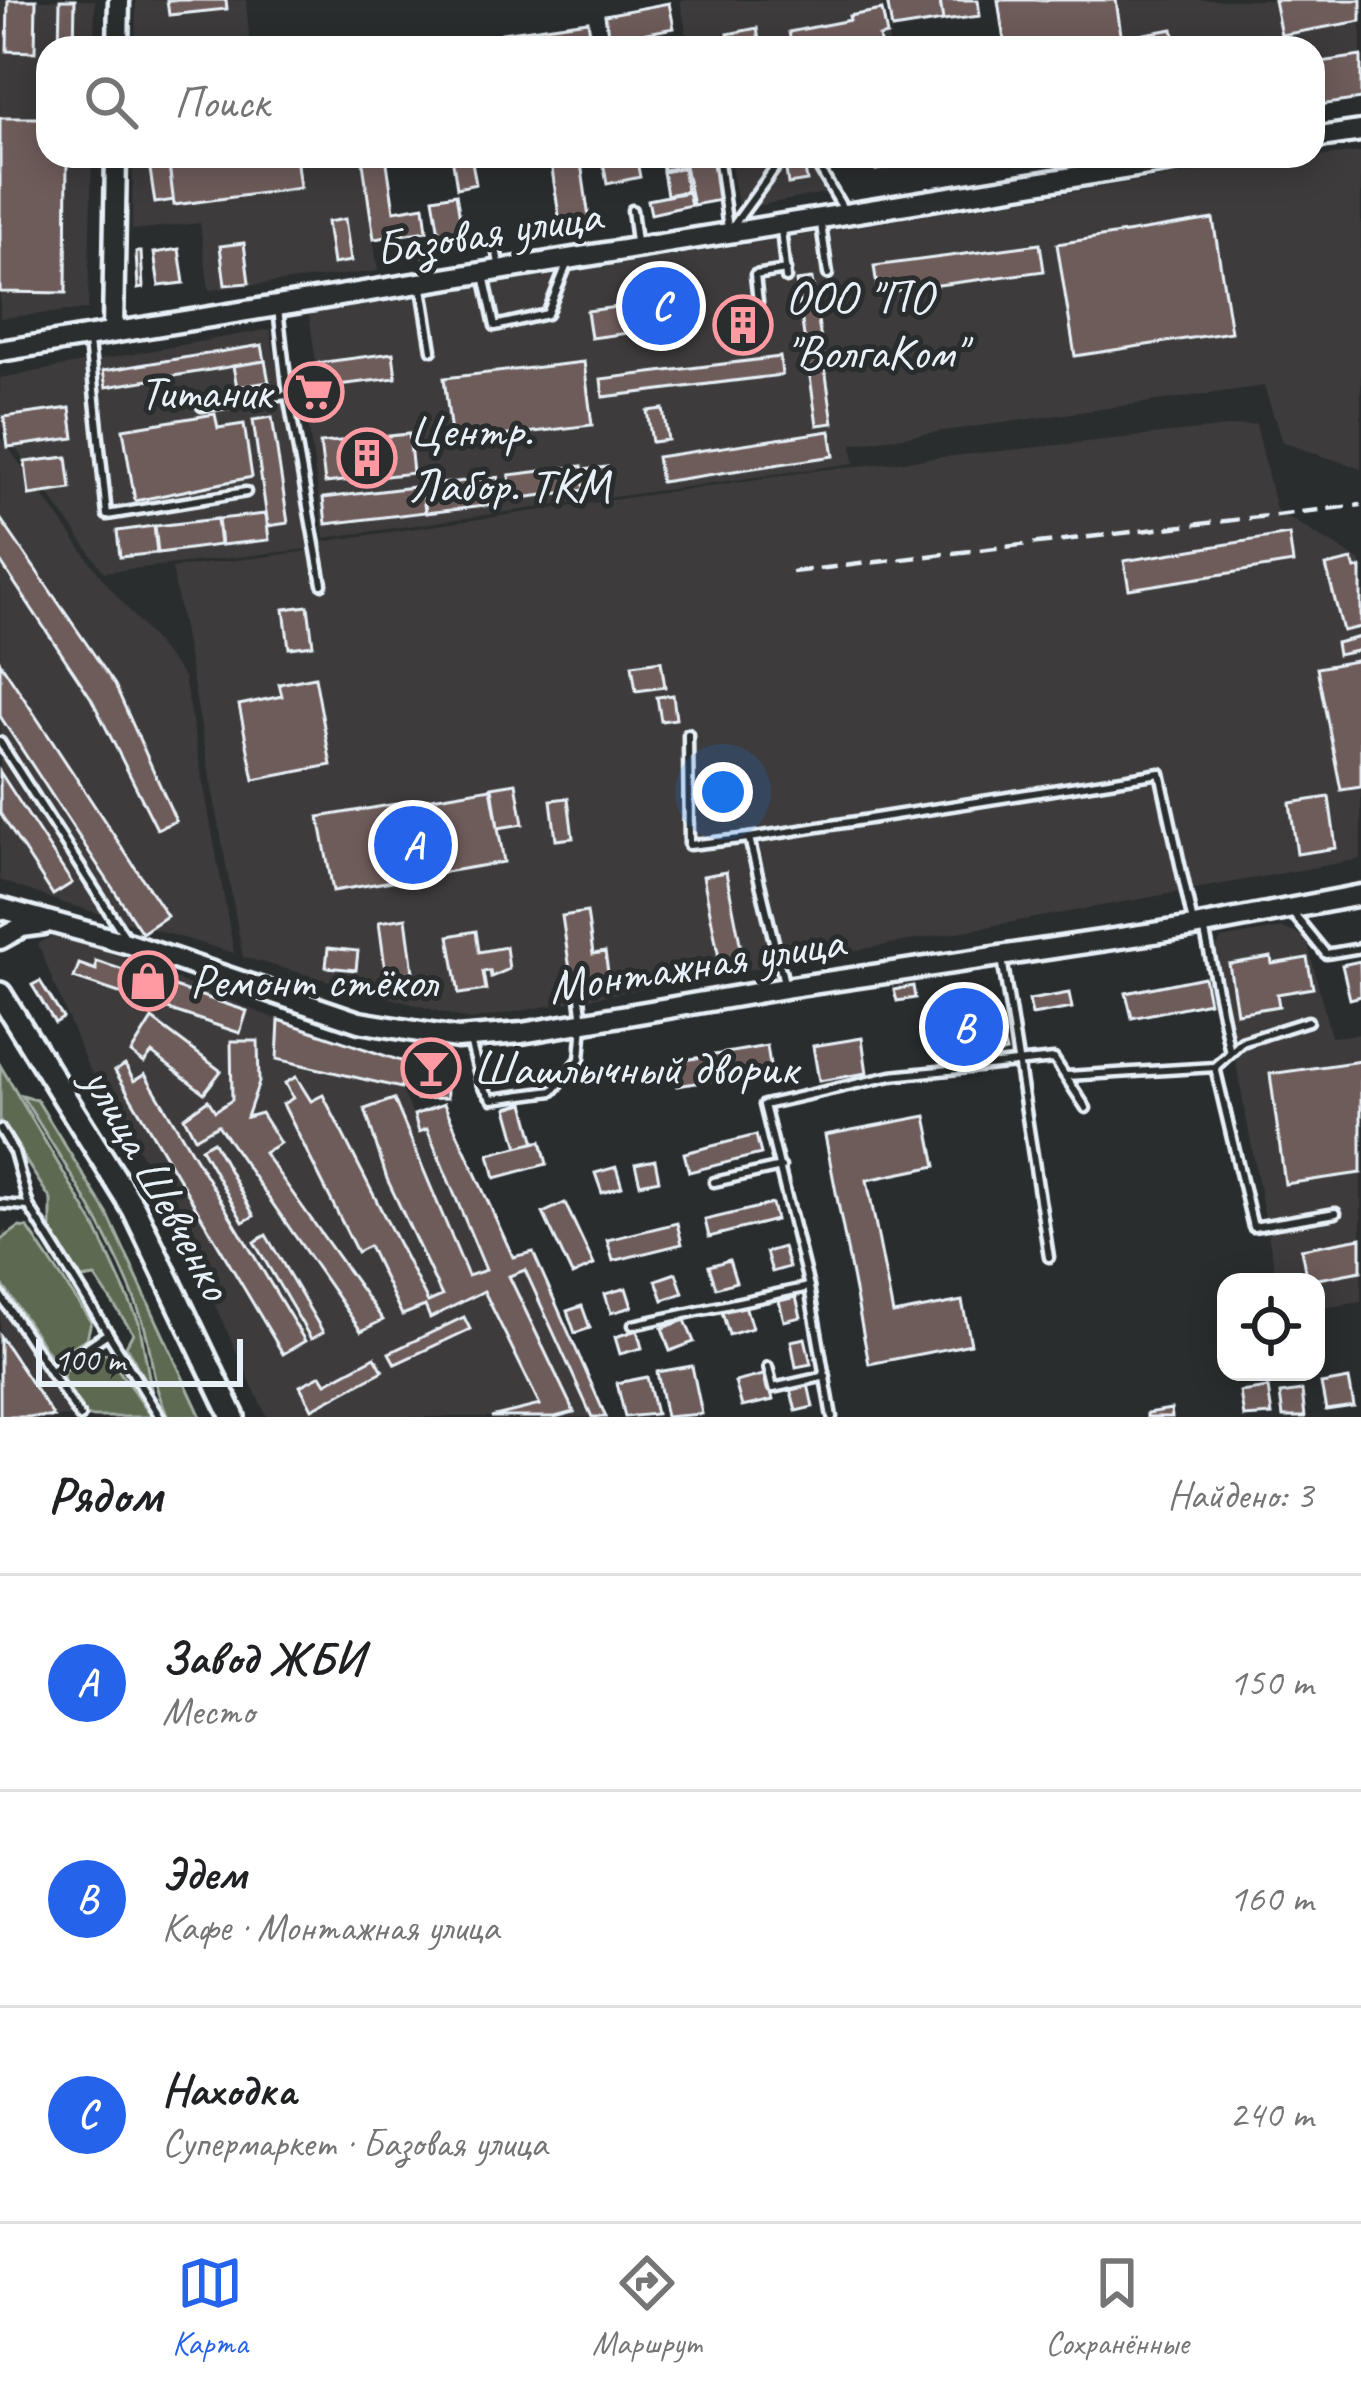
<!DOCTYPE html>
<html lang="ru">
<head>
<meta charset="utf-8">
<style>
	body { margin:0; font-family:Caveat,sans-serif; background:#f2f2f2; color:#202124 }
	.controls { position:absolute; right:36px; bottom:36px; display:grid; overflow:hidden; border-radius:24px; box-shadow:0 6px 30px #0003 }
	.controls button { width:108px; height:108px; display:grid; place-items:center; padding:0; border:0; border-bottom:3px solid #e0e0e0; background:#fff; color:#202124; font:60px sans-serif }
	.scale { position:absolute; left:36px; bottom:30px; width:207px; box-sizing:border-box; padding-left:12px; border:6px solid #e8f1f8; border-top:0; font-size:33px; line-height:42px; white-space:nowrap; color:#e8f1f8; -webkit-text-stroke:9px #2a2d2e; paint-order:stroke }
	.you { position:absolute; left:723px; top:792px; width:42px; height:42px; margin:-30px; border:9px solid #fff; border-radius:50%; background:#1a73e8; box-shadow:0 0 0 18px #1a73e833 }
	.badge { display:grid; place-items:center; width:78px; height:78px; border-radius:50%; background:#2563eb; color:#fff; font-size:39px; font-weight:700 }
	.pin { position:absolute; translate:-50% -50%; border:6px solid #fff; box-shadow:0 3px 12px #0006 }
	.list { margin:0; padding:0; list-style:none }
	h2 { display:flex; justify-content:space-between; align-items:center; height:156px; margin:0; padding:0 48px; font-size:51px }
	h2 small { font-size:39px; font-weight:400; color:#757577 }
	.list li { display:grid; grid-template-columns:78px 1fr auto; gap:36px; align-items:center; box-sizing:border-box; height:216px; padding:0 48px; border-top:3px solid #e0e0e0 }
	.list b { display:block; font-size:45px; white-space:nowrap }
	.list p { margin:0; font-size:39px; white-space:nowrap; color:#757577 }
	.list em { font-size:39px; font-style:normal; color:#757577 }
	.icon { flex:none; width:66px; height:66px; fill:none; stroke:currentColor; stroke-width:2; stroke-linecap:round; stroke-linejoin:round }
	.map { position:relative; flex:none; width:1361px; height:1417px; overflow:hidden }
	.search { position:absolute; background:#fff; box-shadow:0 6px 30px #0003; left:36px; right:36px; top:36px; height:132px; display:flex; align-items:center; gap:30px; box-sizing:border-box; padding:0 42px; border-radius:36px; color:#757577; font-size:45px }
	.sheet { height:804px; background:#fff }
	nav { display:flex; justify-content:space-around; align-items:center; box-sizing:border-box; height:168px; border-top:3px solid #e0e0e0; background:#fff; font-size:33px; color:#757577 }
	nav a { display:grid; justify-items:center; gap:6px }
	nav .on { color:#2563eb }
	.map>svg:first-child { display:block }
</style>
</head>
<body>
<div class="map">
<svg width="1361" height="1417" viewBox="0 0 1361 1417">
	<rect width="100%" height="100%" fill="#2a2d2e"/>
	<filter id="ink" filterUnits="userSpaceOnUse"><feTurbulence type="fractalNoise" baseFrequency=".00833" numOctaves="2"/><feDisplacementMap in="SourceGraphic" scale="24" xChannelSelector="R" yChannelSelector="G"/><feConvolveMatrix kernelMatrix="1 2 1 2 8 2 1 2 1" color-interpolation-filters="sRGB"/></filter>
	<g filter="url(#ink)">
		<g fill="#3e3b3b">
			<polygon points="0,0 95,0 94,48 48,48 48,156 92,156 88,309 0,318"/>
			<polygon points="136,0 246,0 250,48 135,48"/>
			<polygon points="680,0 882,0 890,48 660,48 659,42 687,36"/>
			<polygon points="996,0 1361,0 1361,99 1313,106 1313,48 1004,48"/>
			<polygon points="1361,152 1361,469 1282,442 1264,386 852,444 854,463 324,538 305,400 321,397 309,315 1233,166"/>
			<polygon points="133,156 361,156 378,271 209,290 200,223 132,230"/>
			<polygon points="729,156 818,156 825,193 739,209"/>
			<polygon points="270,329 308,549 104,572 0,426 0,378"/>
			<polygon points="1256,424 1276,510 1361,561 1361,859 470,1020 243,957 172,568 309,551 313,543 821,470"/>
			<polygon points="0,436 99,574 184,677 234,953 60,902 0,880"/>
			<polygon points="1282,928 1306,937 1331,1037 1361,1034 1361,1302 1316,1309 1316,1282 1277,1282 1215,950 1221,939"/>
			<polygon points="59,933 279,1020 404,1062 401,1088 413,1115 444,1104 512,1257 533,1252 606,1417 267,1417 155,1177 87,1065 38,944"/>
			<polygon points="6,1230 125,1417 0,1417 0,1233"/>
		</g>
		<g fill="#5d6a51" stroke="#a2aea4" stroke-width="3">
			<polygon points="0,1065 95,1226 139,1322 152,1393 126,1346 133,1333 95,1277 82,1279 51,1233 51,1200 0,1121"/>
			<path d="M 22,1096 L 37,1100 L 108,1215 L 201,1417 L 169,1417 C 148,1379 155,1355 142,1319 C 114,1238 67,1168 22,1096 Z"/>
			<polygon points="19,1227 28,1228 91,1322 87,1338 52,1359 0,1281 0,1241"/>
			<polygon points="94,1352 107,1354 152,1417 87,1417 63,1379 64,1371"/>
		</g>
		<g fill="#6e5c5a" stroke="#e8f1f8" stroke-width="3">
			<polygon points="8,0 36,0 35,52 7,51"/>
			<polygon points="60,0 75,0 74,48 59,48"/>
			<polygon points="167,0 226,0 227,9 169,15"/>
			<polygon points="887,0 940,0 943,21 892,29"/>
			<polygon points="940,0 978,0 980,16 943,21"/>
			<polygon points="998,0 1116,0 1123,48 1005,48"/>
			<polygon points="1274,0 1361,0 1361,21 1281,35"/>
			<polygon points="669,3 674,28 609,40 605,15"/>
			<polygon points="882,10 887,35 879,37 881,48 792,48 789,32 850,20 849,16"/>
			<polygon points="588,21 592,47 505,48 502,33"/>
			<polygon points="757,28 760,48 731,48 728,34"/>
			<polygon points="1173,29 1175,39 1212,33 1214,48 1176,48 1176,45 1124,48 1122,38"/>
			<polygon points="699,38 701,48 664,48 663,44"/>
			<polygon points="463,41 464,48 418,48"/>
			<polygon points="1361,56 1361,99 1313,106 1313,63"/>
			<polygon points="0,118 48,118 48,156 67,156 66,293 0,292"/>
			<polygon points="148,156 168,156 174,200 155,203"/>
			<polygon points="168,156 296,156 300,188 174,205"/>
			<polygon points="362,156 386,156 394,211 424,206 427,231 374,239"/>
			<polygon points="452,156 471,156 476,184 457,188"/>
			<polygon points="550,156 580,156 590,225 561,229"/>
			<polygon points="602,156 636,156 640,177 607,184"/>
			<polygon points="661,156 680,156 682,167 663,170"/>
			<polygon points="683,156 712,156 720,200 693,205"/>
			<polygon points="784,156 803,156 807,181 788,184"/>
			<polygon points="873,156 901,156 903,165 876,170"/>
			<polygon points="683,168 687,191 667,195 663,172"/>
			<polygon points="688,192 691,205 651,214 648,200"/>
			<polygon points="456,194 464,242 441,245 433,198"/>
			<polygon points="345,219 351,261 333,264 327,222"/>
			<polygon points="1213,219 1231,332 1075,356 1057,244"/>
			<polygon points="244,243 249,283 225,285 220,246"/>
			<polygon points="1040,244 1044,271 878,293 874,266"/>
			<polygon points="179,249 184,283 159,286 154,253"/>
			<polygon points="136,252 141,252 143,288 138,289"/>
			<polygon points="812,279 833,423 817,425 796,281"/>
			<polygon points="690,297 694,324 591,338 587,311"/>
			<polygon points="766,315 767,330 721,336 719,321"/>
			<polygon points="262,345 265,361 106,387 103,371"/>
			<polygon points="393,353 396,378 321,387 317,363"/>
			<polygon points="780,357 782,375 603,397 601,379"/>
			<polygon points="265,361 269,382 237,387 233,366"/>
			<polygon points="584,362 592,425 452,442 444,378"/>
			<polygon points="70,408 74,438 8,447 4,417"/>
			<polygon points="663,409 668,440 652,442 647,411"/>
			<polygon points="215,414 218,428 244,424 252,477 135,501 123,429"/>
			<polygon points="272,417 288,523 268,526 253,420"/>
			<polygon points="830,431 834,456 661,482 657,457"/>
			<polygon points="409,434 413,473 325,483 320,443"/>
			<polygon points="67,457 71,489 29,495 25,462"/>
			<polygon points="582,466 583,470 607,467 609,482 584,485 585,490 512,499 509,475"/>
			<polygon points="498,477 501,504 426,513 423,486"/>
			<polygon points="422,486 425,512 326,524 323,498"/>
			<polygon points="266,514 269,540 221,545 218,519"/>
			<polygon points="0,518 115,685 176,821 157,829 91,698 0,561"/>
			<polygon points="217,519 220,545 158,553 155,526"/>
			<polygon points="154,526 157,553 120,557 117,531"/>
			<polygon points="1289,534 1293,563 1129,589 1124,561"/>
			<polygon points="1352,560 1355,569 1361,568 1361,627 1343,631 1326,566"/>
			<polygon points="308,606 313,645 289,648 284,609"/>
			<polygon points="1361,637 1361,650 1338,655 1336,643"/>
			<polygon points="1361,660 1361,787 1341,790 1317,668"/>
			<polygon points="661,661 665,687 636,691 632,665"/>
			<polygon points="0,662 167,916 142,933 0,716"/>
			<polygon points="315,677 331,765 254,780 239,705 282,696 279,684"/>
			<polygon points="673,695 676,719 661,721 657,697"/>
			<polygon points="0,772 72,883 53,895 0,813"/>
			<polygon points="516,783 523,824 498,828 492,787"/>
			<polygon points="491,788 504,862 333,891 319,817"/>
			<polygon points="1329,797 1336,848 1297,854 1290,803"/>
			<polygon points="568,798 573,838 556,840 551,800"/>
			<polygon points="726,872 744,963 721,968 703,876"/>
			<polygon points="587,912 593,954 605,952 610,985 573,990 562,916"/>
			<polygon points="406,918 413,972 386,975 379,922"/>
			<polygon points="476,931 479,952 506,947 509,969 491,977 490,971 483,972 486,990 459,994 449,936"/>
			<polygon points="328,948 358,951 356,970 326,967"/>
			<polygon points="1271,957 1272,964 1307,958 1313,988 1277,994 1279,1006 1237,1013 1229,964"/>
			<polygon points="96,961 247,1011 240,1033 74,978 79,964 96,970"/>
			<polygon points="1360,961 1361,996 1350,999 1342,965"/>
			<polygon points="1204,977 1209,1002 1132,1018 1126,993"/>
			<polygon points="40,981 63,1018 55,1023 32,985"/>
			<polygon points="913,986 915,998 897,1001 894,990"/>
			<polygon points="1069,993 1072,1008 1032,1015 1029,1000"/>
			<polygon points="997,1016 1006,1052 960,1064 950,1027"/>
			<polygon points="152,1019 221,1071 204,1093 152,1053 144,1063 131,1053"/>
			<polygon points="279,1020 404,1062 401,1088 277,1059"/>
			<polygon points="862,1038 867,1073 819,1081 813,1046"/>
			<polygon points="231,1041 258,1041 259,1082 247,1117 261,1113 280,1143 264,1153 383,1320 361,1331 218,1125 195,1138 184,1117 208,1100 215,1111 232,1100"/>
			<polygon points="767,1046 771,1071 677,1086 673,1062"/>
			<polygon points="1361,1061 1361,1173 1285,1184 1270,1074"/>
			<polygon points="125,1065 134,1081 145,1074 305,1341 283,1354 115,1071"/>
			<polygon points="416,1067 446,1067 447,1098 417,1099"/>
			<polygon points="296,1077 311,1101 323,1095 428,1302 442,1296 387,1179 365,1109 394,1099 468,1276 486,1270 427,1129 419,1132 414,1115 444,1104 513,1257 533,1252 606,1417 592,1417 525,1270 509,1276 574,1412 555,1417 491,1417 540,1405 484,1291 430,1318 425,1306 402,1315 369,1246 357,1252 283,1104 293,1098 285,1083"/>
			<polygon points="524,1103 536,1147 519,1151 507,1108"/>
			<polygon points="926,1116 936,1166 867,1180 893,1314 962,1301 971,1344 869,1364 825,1135"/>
			<polygon points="756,1135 761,1154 689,1172 684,1153"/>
			<polygon points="213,1141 254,1216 243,1222 201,1148"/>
			<polygon points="541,1141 547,1164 495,1178 489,1154"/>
			<polygon points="655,1160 659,1180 640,1184 635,1164"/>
			<polygon points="616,1167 622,1187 602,1193 595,1173"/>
			<polygon points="565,1203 594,1265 572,1275 543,1213"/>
			<polygon points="772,1204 776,1220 709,1237 705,1220"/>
			<polygon points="677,1223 682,1244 613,1261 607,1240"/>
			<polygon points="266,1235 323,1332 311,1339 254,1242"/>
			<polygon points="1361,1238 1361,1271 1307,1281 1301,1249"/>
			<polygon points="783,1247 789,1267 772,1272 766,1252"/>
			<polygon points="729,1260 736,1282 716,1288 709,1266"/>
			<polygon points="676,1273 683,1293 663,1300 656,1280"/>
			<polygon points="626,1288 632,1307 611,1313 605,1294"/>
			<polygon points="796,1297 801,1317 784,1321 779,1301"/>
			<polygon points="745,1305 752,1328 729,1335 722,1312"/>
			<polygon points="582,1306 590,1328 575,1333 567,1311"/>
			<polygon points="464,1317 470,1329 395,1364 389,1353"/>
			<polygon points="685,1320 694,1342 670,1351 662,1328"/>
			<polygon points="637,1330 642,1348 620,1354 615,1337"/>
			<polygon points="0,1336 54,1417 0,1417"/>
			<polygon points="805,1338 811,1364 796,1367 791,1341"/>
			<polygon points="375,1357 383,1371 312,1409 300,1386 321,1375 326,1383"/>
			<polygon points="692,1366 702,1414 666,1417 657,1372"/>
			<polygon points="767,1374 773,1400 742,1407 735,1382"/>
			<polygon points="647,1377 656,1414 625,1417 617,1383"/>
			<polygon points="1349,1379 1354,1406 1326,1410 1321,1384"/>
			<polygon points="808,1384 813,1407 796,1411 790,1388"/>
			<polygon points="1268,1388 1272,1415 1244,1417 1240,1392"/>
			<polygon points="1302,1391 1305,1417 1283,1417 1280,1394"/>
			<polygon points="1171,1409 1172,1417 1147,1417 1147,1413"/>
		</g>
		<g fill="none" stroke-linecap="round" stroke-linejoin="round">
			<defs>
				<g id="lane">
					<polyline points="719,162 728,229"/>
					<polyline points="632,210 636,242"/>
					<polyline points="821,224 828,274"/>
					<polyline points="733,226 778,164 813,158 844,210"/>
					<polyline points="781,228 786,278"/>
					<polyline points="495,243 500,269"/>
					<polyline points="429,250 434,276"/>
					<polyline points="484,275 495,326 547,314 568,262"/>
					<polyline points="422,288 432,350"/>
					<polyline points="758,302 755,275 786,270"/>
					<polyline points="278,308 288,395 322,584"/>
					<polyline points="89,342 107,515 246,492"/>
					<polyline points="202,406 287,395"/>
					<polyline points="688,734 689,845 749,838"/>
					<polyline points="0,742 124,935"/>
					<polyline points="1291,911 1326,954 1361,948"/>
					<polyline points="1204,927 1230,1053"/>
					<polyline points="1002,958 1049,1257"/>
					<polyline points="784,983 749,838 1160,773 1193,923"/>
					<polyline points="470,1041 482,1086 492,1099 553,1091 580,1059 583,1023 579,989"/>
					<polyline points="1215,1067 1253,1227 1336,1213"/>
					<polyline points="1067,1076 1215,1067 1242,1042 1308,1021"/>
					<polyline points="0,1129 14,1152 29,1206 160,1417"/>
					<polyline points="714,1182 781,1167"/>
					<polyline points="0,1204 29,1206"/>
					<polyline points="0,1295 80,1417"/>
					<polyline points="633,1325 809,1287"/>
					<polyline points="768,1367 773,1388 826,1376"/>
					<polyline points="51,1371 108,1333"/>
					<polyline points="832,1417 809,1287 764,1105 891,1076 1054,1059 1086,1108"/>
				</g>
				<g id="secondary">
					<polyline points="118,48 119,0"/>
					<polyline points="1313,138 1361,131"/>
					<polyline points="113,330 116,156"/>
					<polyline points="0,351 1203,156"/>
					<polyline points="0,908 130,944 359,1022 457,1038 522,1033 785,988 1194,927 1361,895"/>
					<polyline points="0,939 22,927 44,924"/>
				</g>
				<polyline id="primary" points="0,994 134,1209 233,1417"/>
			</defs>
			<use href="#lane" stroke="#e8f1f8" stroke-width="15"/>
			<use href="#secondary" stroke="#e8f1f8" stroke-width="27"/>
			<use href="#primary" stroke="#e8f1f8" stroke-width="30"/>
			<use href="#lane" stroke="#2a2d2e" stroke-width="6"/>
			<use href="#secondary" stroke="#2a2d2e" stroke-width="18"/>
			<use href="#primary" stroke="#2a2d2e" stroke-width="21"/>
			<polyline stroke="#e8f1f8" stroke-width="4.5" stroke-dasharray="18 9" stroke-linecap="butt" points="792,572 1361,505"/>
		</g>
	</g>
	<defs>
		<symbol id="building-ring" viewBox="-11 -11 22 22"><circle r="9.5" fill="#2a2d2e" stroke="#ff9aa2" stroke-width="1.5"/><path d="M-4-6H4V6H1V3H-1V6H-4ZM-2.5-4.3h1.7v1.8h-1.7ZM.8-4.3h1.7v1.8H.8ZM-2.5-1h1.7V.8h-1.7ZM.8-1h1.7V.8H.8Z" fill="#ff9aa2"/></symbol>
		<symbol id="supermarket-ring" viewBox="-11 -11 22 22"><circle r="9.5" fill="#2a2d2e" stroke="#ff9aa2" stroke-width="1.5"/><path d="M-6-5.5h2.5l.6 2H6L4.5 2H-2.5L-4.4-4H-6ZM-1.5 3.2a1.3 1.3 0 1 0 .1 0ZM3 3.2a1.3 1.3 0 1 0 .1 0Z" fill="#ff9aa2"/></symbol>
		<symbol id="shop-ring" viewBox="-11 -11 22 22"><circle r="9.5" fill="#2a2d2e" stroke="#ff9aa2" stroke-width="1.5"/><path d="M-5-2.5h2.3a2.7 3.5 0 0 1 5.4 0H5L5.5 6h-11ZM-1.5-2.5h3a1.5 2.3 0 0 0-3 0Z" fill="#ff9aa2"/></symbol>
		<symbol id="bar-ring" viewBox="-11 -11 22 22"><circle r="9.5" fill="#2a2d2e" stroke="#ff9aa2" stroke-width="1.5"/><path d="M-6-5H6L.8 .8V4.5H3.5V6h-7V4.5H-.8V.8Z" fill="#ff9aa2"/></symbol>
	</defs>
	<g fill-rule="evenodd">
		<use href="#building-ring" x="710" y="292" width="66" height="66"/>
		<use href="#supermarket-ring" x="281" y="359" width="66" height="66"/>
		<use href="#building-ring" x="334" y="425" width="66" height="66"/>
		<use href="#shop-ring" x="115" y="948" width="66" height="66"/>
		<use href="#bar-ring" x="398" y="1035" width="66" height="66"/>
	</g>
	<g text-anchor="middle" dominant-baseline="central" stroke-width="10" stroke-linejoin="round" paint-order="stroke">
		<g font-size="48" fill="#e8f1f8" stroke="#2a2d2e">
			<text transform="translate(488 232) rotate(-9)">Базовая улица</text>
			<text transform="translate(696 964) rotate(-9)">Монтажная улица</text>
			<text transform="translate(158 1183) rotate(61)">улица Шевченко</text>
		</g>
		<g font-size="48" fill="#e8f1f8" stroke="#2a2d2e" text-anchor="start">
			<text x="785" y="297">ООО "ПО<tspan x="785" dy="55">"ВолгаКом"</tspan></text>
			<text x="272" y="392" text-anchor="end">Титаник</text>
			<text x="409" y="430">Центр.<tspan x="409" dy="55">Лабор. ТКМ</tspan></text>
			<text x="190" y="981">Ремонт стёкол</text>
			<text x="473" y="1068">Шашлычный дворик</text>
		</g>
	</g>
</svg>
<div class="controls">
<button><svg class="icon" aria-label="locate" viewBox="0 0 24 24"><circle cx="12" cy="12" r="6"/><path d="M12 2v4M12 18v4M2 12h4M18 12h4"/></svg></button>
</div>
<div class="scale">100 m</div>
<div class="you"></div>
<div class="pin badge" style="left:413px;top:845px">A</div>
<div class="pin badge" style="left:964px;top:1027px">B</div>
<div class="pin badge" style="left:661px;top:306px">C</div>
<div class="search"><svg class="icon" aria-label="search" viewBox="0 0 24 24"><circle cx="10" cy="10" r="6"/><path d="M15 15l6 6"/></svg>Поиск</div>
</div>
<section class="sheet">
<h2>Рядом<small>Найдено: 3</small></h2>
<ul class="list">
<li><span class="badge">A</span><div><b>Завод ЖБИ</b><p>Место</p></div><em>150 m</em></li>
<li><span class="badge">B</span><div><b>Эдем</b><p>Кафе · Монтажная улица</p></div><em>160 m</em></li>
<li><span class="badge">C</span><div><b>Находка</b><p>Супермаркет · Базовая улица</p></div><em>240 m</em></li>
</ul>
</section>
<nav>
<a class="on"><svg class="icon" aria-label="map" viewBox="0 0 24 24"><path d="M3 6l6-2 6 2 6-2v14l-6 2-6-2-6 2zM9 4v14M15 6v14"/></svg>Карта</a>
<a><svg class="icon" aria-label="directions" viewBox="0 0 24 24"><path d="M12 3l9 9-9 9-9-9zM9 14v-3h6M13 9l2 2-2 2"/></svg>Маршрут</a>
<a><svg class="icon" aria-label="saved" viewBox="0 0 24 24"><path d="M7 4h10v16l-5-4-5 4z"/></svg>Сохранённые</a>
</nav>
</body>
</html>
